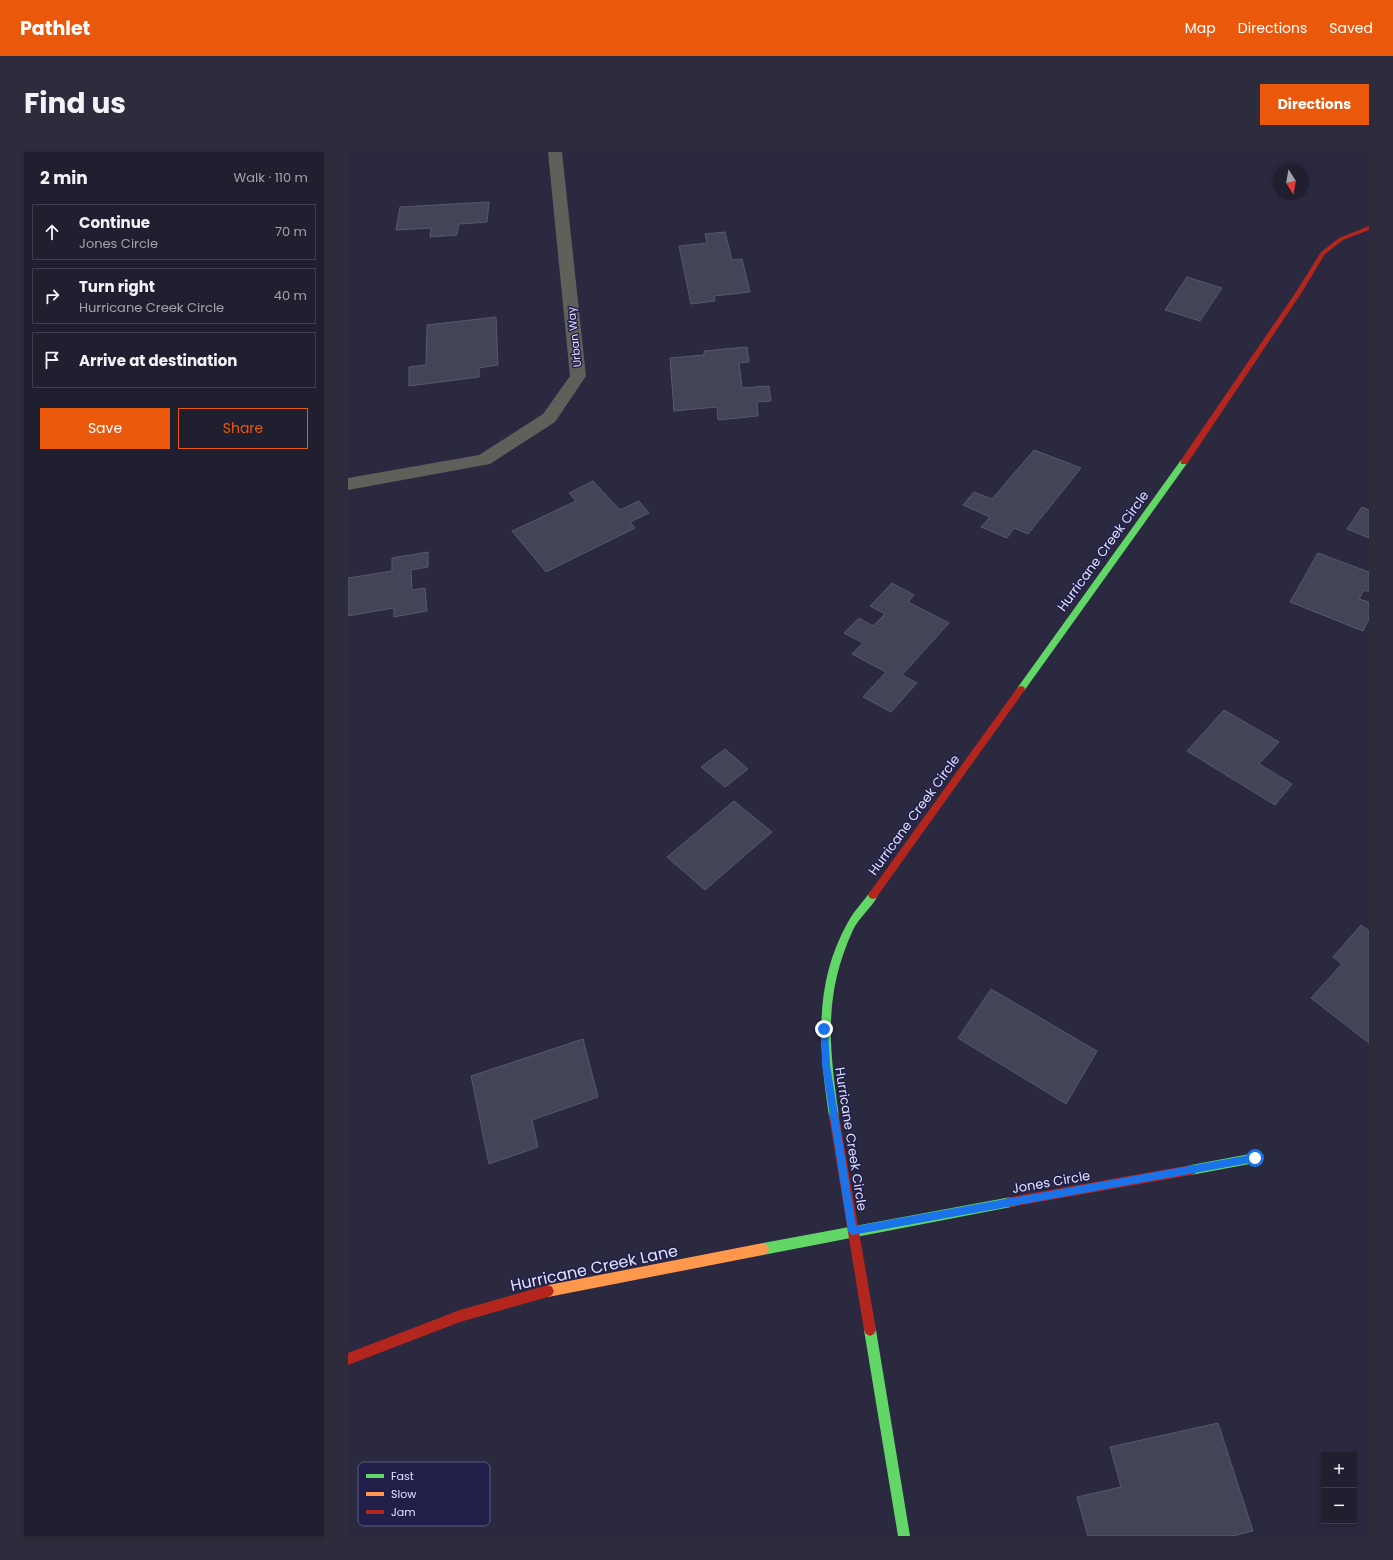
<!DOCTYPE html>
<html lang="en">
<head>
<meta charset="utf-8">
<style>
	body { margin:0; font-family:Poppins,sans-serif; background:#2d2c3c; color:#f1f3f6 }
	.controls { position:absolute; right:12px; bottom:12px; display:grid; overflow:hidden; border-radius:0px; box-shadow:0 2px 6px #0003 }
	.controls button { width:36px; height:36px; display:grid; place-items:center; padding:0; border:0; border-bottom:1px solid #3d3d4c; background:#201f30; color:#f1f3f6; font:20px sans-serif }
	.compass { position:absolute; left:925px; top:12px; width:36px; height:36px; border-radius:50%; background:#201f30; box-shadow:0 2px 6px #0003; rotate:169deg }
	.stop { position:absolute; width:12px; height:12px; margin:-9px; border:3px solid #1a73e8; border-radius:50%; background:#fff }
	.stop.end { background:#1a73e8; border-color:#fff; box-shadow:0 1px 4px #0008 }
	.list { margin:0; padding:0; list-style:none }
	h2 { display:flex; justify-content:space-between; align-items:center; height:52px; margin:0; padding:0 16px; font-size:17px }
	h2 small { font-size:13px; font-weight:400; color:#a2a2ab }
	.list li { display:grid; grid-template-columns:26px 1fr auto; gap:12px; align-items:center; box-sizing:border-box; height:56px; margin:0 8px 8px; padding:0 8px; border:1px solid #3d3d4c; border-radius:0px }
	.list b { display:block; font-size:15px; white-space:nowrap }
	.list p { margin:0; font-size:13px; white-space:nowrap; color:#a2a2ab }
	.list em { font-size:13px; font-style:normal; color:#a2a2ab }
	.actions { display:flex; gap:8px; padding:12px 16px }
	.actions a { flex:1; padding:9px 0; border:1px solid #ea580c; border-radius:0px; text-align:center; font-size:14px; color:#ea580c }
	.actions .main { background:#ea580c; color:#fff }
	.icon { flex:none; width:22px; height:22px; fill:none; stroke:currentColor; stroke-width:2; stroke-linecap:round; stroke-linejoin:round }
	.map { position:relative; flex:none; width:1021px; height:1384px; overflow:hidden; border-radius:0px }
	header { display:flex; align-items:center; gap:24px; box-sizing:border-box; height:56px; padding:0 20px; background:#ea580c; color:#fff }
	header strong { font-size:19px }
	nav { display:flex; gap:22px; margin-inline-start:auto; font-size:14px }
	.intro { display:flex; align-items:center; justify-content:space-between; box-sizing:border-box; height:96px; padding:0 24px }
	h1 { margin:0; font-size:28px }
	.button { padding:10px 18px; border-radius:0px; background:#ea580c; color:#fff; font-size:14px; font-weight:700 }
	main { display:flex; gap:24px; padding:0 24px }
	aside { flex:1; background:#201f30; border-radius:0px; box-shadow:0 2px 6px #0003 }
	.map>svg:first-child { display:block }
</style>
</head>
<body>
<header>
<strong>Pathlet</strong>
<nav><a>Map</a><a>Directions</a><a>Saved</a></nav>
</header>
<div class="intro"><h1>Find us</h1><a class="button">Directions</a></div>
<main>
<aside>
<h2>2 min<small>Walk · 110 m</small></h2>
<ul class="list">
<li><svg class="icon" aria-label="ahead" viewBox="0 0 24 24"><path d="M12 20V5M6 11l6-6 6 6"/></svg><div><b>Continue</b><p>Jones Circle</p></div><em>70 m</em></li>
<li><svg class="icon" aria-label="right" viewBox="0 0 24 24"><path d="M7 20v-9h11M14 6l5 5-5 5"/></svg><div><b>Turn right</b><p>Hurricane Creek Circle</p></div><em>40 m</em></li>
<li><svg class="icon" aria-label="arrive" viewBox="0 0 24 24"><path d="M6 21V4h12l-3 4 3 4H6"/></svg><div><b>Arrive at destination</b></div></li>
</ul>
<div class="actions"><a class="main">Save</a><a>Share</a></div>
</aside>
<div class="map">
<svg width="1021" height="1384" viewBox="0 0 1021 1384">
	<rect width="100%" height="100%" fill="#2a2940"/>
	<g fill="#444458" stroke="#58576b">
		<polygon points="141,50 139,70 111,72 109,83 82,85 83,76 48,78 52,55"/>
		<polygon points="377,80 384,108 394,107 402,140 366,144 367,149 343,152 331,94 359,91 357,82"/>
		<polygon points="839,125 874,136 852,169 817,158"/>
		<polygon points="148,165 150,213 131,216 131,225 61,234 61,215 78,213 79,173"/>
		<polygon points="399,195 401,210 391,211 394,236 421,234 423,249 409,250 410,264 370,268 369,255 326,259 322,206 356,203 356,199"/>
		<polygon points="686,298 733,316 680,382 666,376 659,386 633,375 642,365 615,353 626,340 644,347"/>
		<polygon points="245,329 272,358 291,349 301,361 282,370 287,376 198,420 164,379 228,349 221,341"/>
		<polygon points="1014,355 1021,358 1021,386 999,377"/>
		<polygon points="80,400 80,415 63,418 64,438 77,436 79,459 46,465 46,456 0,464 0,426 44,419 44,406"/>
		<polygon points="970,401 1021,420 1021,440 1016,438 1011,447 1021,450 1021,467 1015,479 942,450"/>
		<polygon points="544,431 566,443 560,450 601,471 554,523 569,531 543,560 515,545 538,520 504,502 515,491 496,481 511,466 525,474 537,462 522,454"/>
		<polygon points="876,558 931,590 911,612 944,632 927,653 839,599"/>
		<polygon points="377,597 400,617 377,635 353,615"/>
		<polygon points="386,649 424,680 357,738 319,705"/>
		<polygon points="1013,773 1021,779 1021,891 963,846 994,812 985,805"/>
		<polygon points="643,837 749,899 718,952 610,886"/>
		<polygon points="235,887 250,945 184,968 190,995 141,1012 123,924"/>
		<polygon points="870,1271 905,1379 885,1384 740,1384 729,1345 773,1335 762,1295"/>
	</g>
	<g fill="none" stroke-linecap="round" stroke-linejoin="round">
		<polygon fill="#615f5a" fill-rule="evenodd" points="200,0 214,0 238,224 207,270 142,312 0,338 0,326 131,303 195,262 222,224"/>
		<g fill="#63d668" fill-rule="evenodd">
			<polygon points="833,308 836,308 840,310 676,539 670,539 669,537 670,535"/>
			<path d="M 525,739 L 528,740 L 530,743 C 524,756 511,765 505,778 C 475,843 481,895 491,964 L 490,968 L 486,969 L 482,968 L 481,964 C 471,896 465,832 500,770 C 506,759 515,750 522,740 Z"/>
			<polygon points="907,1001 911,1002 912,1006 911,1010 907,1011 843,1023 839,1022 838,1018 839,1014 843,1013"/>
			<polygon points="663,1045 667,1046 668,1050 667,1054 663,1055 415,1103 411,1101 409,1097 411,1093 415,1091"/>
			<polygon points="522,1172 526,1174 528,1178 562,1384 550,1384 516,1178 518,1174"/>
		</g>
		<polygon fill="#ff974d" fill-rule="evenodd" points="415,1091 419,1093 421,1097 419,1101 415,1103 200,1145 196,1143 194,1139 196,1135 200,1133"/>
		<g fill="#b3261e" fill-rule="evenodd">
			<polygon points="1021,74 1021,78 995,88 977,102 954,140 839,312 833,312 833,308 948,140 973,100 991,86"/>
			<polygon points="673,534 676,535 677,537 676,539 528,746 525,747 522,746 520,743 522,740 670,535"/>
			<polygon points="486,959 490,960 491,964 528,1178 526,1182 522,1184 518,1182 516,1178 481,964 482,960"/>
			<polygon points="843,1013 847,1014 848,1018 847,1022 843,1023 663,1055 659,1054 658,1050 659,1046 663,1045"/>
			<polygon points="200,1133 204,1135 206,1139 204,1143 200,1145 112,1170 0,1213 0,1201 112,1158"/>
		</g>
	</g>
	<polygon fill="#1a73e8" points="476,874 480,877 482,913 508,1074 907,1002 911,1006 907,1010 504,1083 500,1079 474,913 473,877"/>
	<g text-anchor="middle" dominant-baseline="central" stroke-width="3" stroke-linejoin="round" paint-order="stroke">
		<g font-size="11" fill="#e0e2ff" stroke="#211f4a">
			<text transform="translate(226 185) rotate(-96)">Urban Way</text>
		</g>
		<g font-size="13" fill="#e0e2ff" stroke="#211f4a">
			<text transform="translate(755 399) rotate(-54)">Hurricane Creek Circle</text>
			<text transform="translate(566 663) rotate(-54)">Hurricane Creek Circle</text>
			<text transform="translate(503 987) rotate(81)">Hurricane Creek Circle</text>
			<text transform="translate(703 1030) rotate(-10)">Jones Circle</text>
		</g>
		<g font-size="16" fill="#e0e2ff" stroke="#211f4a">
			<text transform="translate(246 1116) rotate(-12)">Hurricane Creek Lane</text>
		</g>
	</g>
	<rect x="10" y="1310" width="132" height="64" rx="6" fill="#211f4a" stroke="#5a5a80" stroke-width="1"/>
	<rect x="18" y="1322" width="18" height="4" fill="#63d668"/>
	<rect x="18" y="1340" width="18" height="4" fill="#ff974d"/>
	<rect x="18" y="1358" width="18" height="4" fill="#b3261e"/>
	<g font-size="11" fill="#e0e2ff">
		<text x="43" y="1328">Fast</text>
		<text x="43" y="1346">Slow</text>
		<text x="43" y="1364">Jam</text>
	</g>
</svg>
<div class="controls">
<button>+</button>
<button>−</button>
</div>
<svg class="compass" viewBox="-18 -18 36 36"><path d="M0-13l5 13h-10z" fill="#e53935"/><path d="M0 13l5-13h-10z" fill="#a2a2ab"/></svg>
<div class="stop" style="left:907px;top:1006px"></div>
<div class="stop end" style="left:476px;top:877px"></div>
</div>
</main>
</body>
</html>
